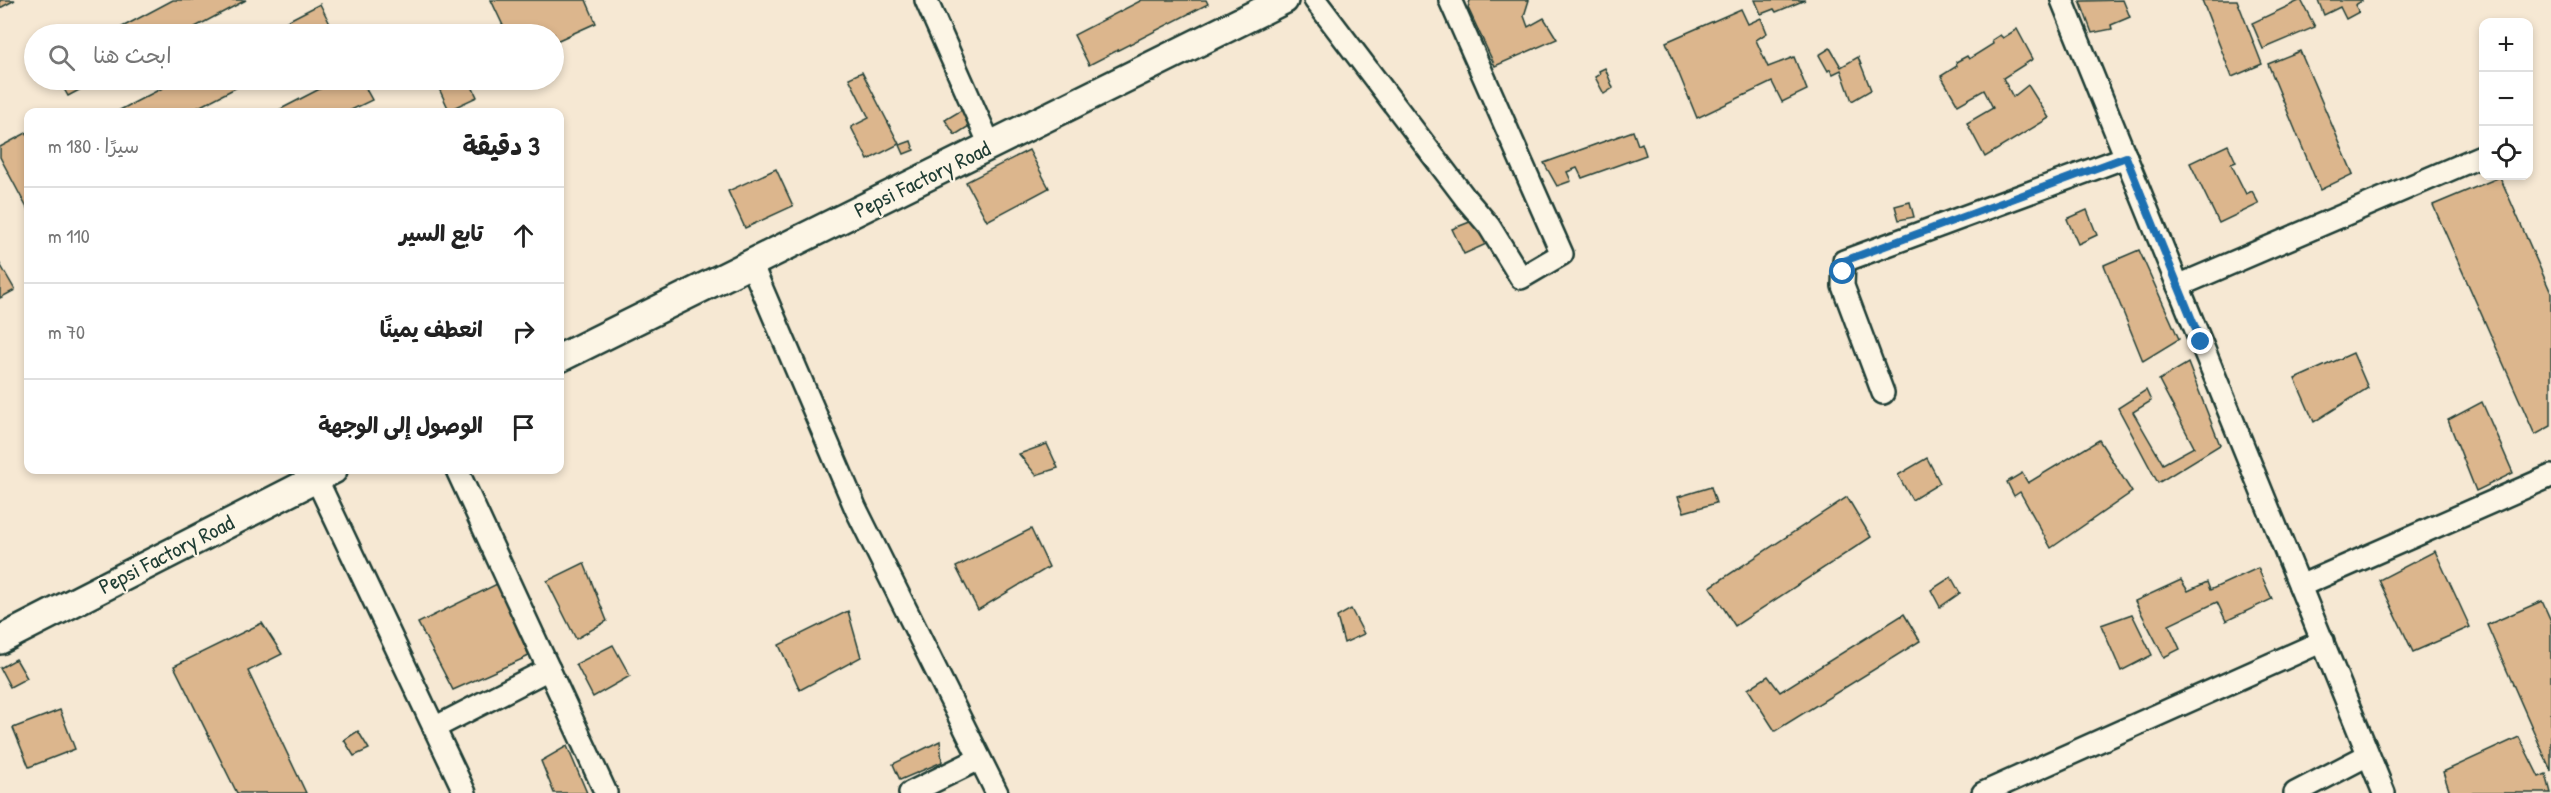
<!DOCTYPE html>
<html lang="ar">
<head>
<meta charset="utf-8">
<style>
	body { margin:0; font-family:"Patrick Hand","Playpen Sans Arabic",sans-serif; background:#f6f6f6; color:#222; direction:rtl }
	.controls { position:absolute; right:18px; top:18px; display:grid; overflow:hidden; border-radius:12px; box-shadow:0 3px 9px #0003 }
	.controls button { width:54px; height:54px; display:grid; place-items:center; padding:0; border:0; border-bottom:2px solid #e0e0e0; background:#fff; color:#222; font:30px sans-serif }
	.stop { position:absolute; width:18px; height:18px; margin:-14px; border:4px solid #1f6fb2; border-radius:50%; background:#fff }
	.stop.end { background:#1f6fb2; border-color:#fff; box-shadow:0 2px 6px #0008 }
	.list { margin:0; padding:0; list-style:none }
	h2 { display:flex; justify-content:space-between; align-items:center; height:78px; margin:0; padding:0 24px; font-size:26px }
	h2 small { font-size:20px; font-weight:400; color:#767676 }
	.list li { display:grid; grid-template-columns:39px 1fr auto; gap:18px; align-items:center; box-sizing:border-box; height:96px; padding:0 24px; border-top:2px solid #e0e0e0 }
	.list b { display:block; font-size:22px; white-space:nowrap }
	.list em { font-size:20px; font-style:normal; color:#767676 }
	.icon { flex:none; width:33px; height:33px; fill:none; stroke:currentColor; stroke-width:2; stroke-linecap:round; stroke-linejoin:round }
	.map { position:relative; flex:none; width:2551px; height:793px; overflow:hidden; direction:ltr }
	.search { position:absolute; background:#fff; box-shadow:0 3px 9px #0003; left:24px; top:24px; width:540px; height:66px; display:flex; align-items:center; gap:15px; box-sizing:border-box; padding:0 21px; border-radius:33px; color:#767676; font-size:22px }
	.panel { position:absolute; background:#fff; box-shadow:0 3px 9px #0003; left:24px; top:108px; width:540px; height:366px; border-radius:12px; direction:rtl }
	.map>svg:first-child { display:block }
</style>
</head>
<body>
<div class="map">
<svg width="2551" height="793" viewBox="0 0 2551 793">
	<rect width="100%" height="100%" fill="#f6e8d3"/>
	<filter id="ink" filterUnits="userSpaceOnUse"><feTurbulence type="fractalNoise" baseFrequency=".0167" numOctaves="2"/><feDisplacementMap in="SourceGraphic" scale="12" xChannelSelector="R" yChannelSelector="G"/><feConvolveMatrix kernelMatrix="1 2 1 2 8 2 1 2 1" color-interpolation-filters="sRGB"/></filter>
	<g filter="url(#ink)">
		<g fill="#dcb68d" stroke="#1f3d34" stroke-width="1.5">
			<polygon points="0,0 15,0 0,8"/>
			<polygon points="173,0 246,0 182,34 109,34"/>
			<polygon points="491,0 586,0 596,23 554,42 554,34 507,34"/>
			<polygon points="1142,0 1206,0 1208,4 1089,65 1074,35"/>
			<polygon points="1470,0 1529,0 1524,16 1528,27 1544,18 1557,39 1495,66 1468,8"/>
			<polygon points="1755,0 1805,0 1776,12 1774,9 1761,14"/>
			<polygon points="2123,0 2130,17 2111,25 2112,29 2092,33 2080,1"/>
			<polygon points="2202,0 2237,0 2262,64 2232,77"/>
			<polygon points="2301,0 2315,27 2263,49 2252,23"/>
			<polygon points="2318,0 2362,0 2362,1 2355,5 2359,12 2346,19 2340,7 2324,15"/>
			<polygon points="320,4 335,34 262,34"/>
			<polygon points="1741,9 1748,24 1761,18 1767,33 1756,40 1768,67 1794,57 1807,90 1782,102 1772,82 1697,118 1666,42"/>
			<polygon points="2017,29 2033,59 2003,78 2013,97 2028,85 2049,118 1985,157 1967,123 1993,108 1984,90 1958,105 1941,76 1957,66 1956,62 1967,56 1969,59 1993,44 1992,40 2000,35 2003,38"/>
			<polygon points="1830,48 1841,67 1858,57 1871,90 1852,101 1841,70 1833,74 1830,69 1828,71 1819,55"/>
			<polygon points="2300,51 2353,174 2320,190 2268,64"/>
			<polygon points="1605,68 1613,88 1604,94 1595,77 1600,74 1599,71"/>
			<polygon points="862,72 899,144 868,160 851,127 869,118 849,78"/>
			<polygon points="59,80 98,80 68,96"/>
			<polygon points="178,80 251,80 189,112 116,112"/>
			<polygon points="337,80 361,80 372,100 347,112 275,112"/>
			<polygon points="435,80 469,80 477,97 449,110"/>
			<polygon points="965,108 974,123 955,135 945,120"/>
			<polygon points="1633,131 1638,145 1642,143 1646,155 1582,178 1577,168 1567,172 1571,181 1557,186 1544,163"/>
			<polygon points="28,132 28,210 0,157 0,147"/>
			<polygon points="911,141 914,150 904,154 900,145"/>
			<polygon points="2228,145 2236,162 2231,164 2246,194 2252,191 2259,204 2219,223 2190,163"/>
			<polygon points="1029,150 1049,188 987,221 966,182"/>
			<polygon points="776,169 793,206 745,228 728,191"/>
			<polygon points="2500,177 2551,293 2551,426 2535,435 2433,205"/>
			<polygon points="1910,202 1914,217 1899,220 1895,206"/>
			<polygon points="2087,210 2097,235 2078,244 2067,219"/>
			<polygon points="1475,220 1493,241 1464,254 1452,229"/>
			<polygon points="2139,250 2179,339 2143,361 2104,265"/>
			<polygon points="0,264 15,290 0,298"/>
			<polygon points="2353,353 2368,388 2314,422 2295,379"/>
			<polygon points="2188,363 2220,445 2158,483 2118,408 2146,390 2151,401 2133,412 2163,464 2194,447 2159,380"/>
			<polygon points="2482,402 2513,473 2476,491 2448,420"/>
			<polygon points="2099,440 2132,492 2051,548 2020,492 2014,496 2007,482 2022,473 2028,483"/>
			<polygon points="1047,444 1058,468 1036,475 1019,454"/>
			<polygon points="1927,458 1940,483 1912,500 1898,475"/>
			<polygon points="1711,487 1716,503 1684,512 1678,497"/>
			<polygon points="1847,497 1871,537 1735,626 1710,587"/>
			<polygon points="1031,529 1049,567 978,610 956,567"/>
			<polygon points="2435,551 2470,627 2413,652 2379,580"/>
			<polygon points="584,563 607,621 576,639 547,581"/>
			<polygon points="2258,568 2272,599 2226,621 2217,602 2169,625 2180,649 2164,657 2135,601 2181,580 2188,591 2207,582 2210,590"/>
			<polygon points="1951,577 1960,593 1940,607 1931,590"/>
			<polygon points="499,583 529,656 453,690 418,623"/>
			<polygon points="2542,601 2551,621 2551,771 2487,625"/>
			<polygon points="1351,609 1364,634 1344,643 1337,617"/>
			<polygon points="848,611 861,657 800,690 779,645"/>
			<polygon points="1904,614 1920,641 1775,731 1748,689 1768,676 1780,692"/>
			<polygon points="2132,614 2152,655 2121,671 2101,625"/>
			<polygon points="262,623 282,654 248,671 306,793 237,793 174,666"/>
			<polygon points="613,645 630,676 593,697 576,664"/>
			<polygon points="16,659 27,678 10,687 0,668"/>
			<polygon points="60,710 75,749 29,767 13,728"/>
			<polygon points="358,731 369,749 354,756 344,740"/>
			<polygon points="2519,737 2539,777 2546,774 2551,793 2450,793 2443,772"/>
			<polygon points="940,741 942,762 900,780 893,764"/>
			<polygon points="567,746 587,793 554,793 541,761"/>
		</g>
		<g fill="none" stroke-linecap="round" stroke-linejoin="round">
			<defs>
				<g id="minor">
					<polyline points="926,0 990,145"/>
					<polyline points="1315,0 1466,199 1489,226 1521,278 1562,254 1450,0"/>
					<polyline points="2062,0 2384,793"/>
					<polyline points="751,263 856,509 997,793"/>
					<polyline points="2178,286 2484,155"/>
					<polyline points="1883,393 1843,286 1844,261 2126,157"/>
					<polyline points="457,470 606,793"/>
					<polyline points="316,478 465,793"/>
					<polyline points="2300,586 2551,476"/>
					<polyline points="434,728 549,669"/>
					<polyline points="910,793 979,759"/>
					<polyline points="1983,793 2323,641"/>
					<polyline points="2295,793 2368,755"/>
				</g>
				<g id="major">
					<polyline points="560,358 1284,0"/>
					<polyline points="0,640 333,470"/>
				</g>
			</defs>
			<use href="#minor" stroke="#1f3d34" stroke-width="26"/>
			<use href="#major" stroke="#1f3d34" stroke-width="32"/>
			<use href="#minor" stroke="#fcf5e5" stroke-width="21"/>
			<use href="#major" stroke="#fcf5e5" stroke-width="27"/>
		</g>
	</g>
	<g fill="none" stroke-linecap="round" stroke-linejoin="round" filter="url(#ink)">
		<polyline stroke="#1f6fb2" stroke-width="8" points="1843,272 1844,261 2126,157 2201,342"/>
	</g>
	<g text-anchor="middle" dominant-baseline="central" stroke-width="4.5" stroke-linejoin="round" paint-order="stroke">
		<g font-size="22" fill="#1f3d34" stroke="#fcf5e5">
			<text transform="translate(922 179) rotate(-26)">Pepsi Factory Road</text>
			<text transform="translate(166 554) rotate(-27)">Pepsi Factory Road</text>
		</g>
	</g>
</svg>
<div class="controls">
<button>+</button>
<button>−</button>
<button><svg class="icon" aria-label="locate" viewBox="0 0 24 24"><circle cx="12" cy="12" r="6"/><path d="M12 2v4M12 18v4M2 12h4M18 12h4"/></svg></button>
</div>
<div class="stop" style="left:1843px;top:272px"></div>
<div class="stop end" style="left:2201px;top:342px"></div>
<div class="search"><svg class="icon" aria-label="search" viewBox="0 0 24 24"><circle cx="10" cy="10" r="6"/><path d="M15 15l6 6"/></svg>ابحث هنا</div>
<section class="panel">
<h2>3 دقيقة<small>سيرًا · 180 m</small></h2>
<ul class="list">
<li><svg class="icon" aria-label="ahead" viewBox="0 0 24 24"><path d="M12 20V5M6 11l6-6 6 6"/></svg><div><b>تابع السير</b></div><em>110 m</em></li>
<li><svg class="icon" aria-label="right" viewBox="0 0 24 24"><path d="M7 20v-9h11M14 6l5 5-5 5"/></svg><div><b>انعطف يمينًا</b></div><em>70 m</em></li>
<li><svg class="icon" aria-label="arrive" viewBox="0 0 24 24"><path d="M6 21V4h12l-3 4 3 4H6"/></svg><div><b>الوصول إلى الوجهة</b></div></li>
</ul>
</section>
</div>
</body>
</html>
